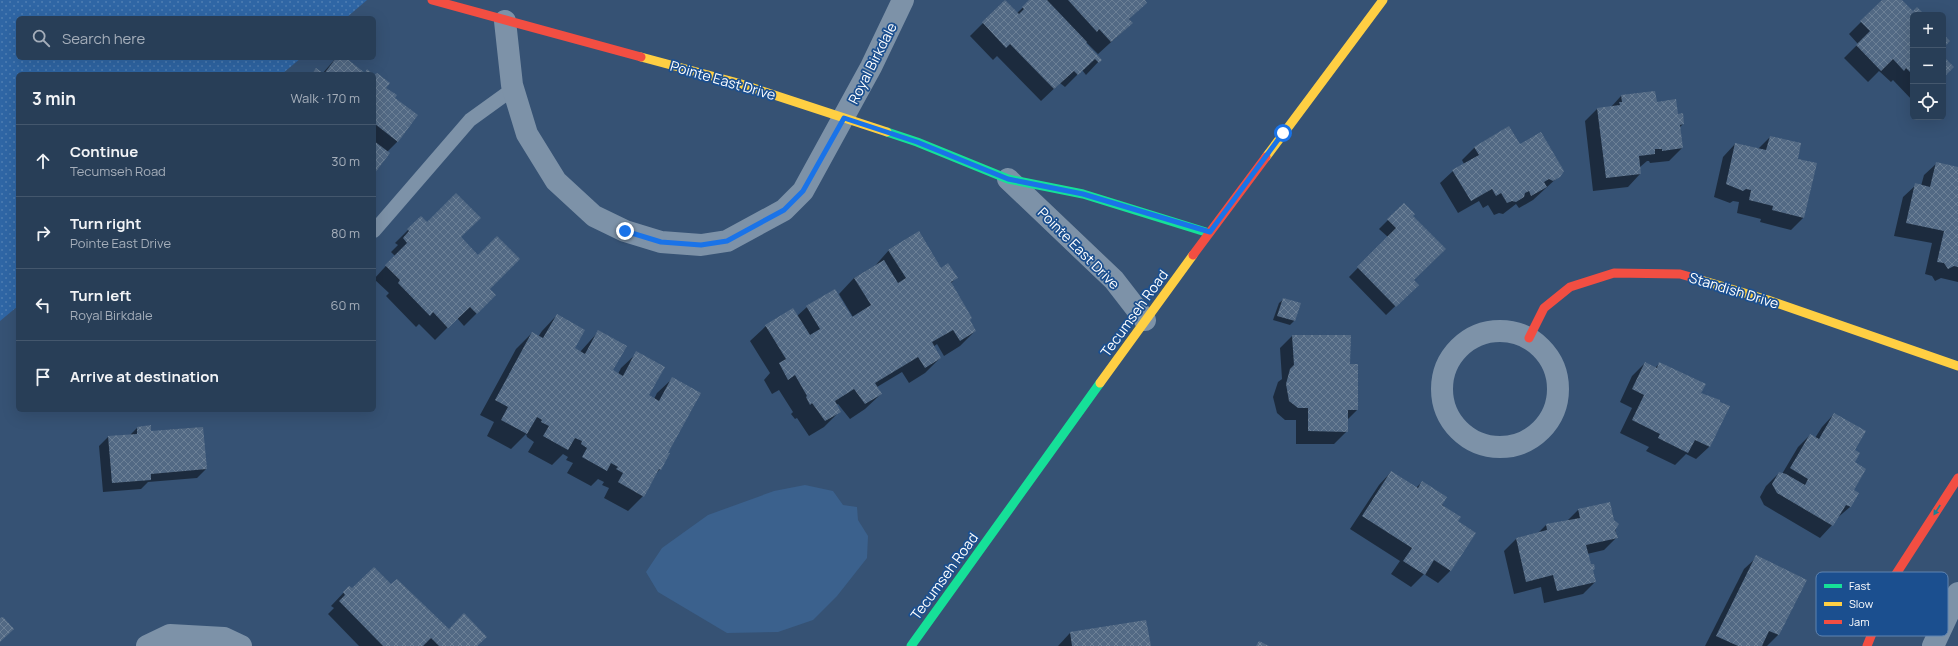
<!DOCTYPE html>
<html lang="en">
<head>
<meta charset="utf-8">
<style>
	body { margin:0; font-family:Manrope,sans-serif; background:#30455d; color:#f1f3f6 }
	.controls { position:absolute; right:12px; top:12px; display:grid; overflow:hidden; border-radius:6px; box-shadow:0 4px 16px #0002 }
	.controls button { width:36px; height:36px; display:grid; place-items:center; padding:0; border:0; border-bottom:1px solid #44576d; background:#283e57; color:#f1f3f6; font:20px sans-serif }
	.stop { position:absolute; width:12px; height:12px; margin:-9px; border:3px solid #1a73e8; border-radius:50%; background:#fff }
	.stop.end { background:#1a73e8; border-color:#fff; box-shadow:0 1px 4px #0008 }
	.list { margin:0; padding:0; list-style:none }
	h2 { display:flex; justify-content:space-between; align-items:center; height:52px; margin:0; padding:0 16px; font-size:17px }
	h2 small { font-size:13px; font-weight:400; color:#a5aeba }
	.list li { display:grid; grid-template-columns:26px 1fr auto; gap:12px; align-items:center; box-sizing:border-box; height:72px; padding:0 16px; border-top:1px solid #44576d }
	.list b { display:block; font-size:15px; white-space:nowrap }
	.list p { margin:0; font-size:13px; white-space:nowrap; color:#a5aeba }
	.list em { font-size:13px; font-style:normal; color:#a5aeba }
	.icon { flex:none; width:22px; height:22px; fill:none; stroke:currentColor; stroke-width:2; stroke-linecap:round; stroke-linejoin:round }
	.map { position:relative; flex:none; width:1958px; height:646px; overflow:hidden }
	.search { position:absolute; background:#283e57; box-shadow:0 4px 16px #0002; left:16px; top:16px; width:360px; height:44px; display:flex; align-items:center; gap:10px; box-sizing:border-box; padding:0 14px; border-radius:6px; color:#a5aeba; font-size:15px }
	.panel { position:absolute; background:#283e57; box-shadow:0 4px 16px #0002; left:16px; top:72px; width:360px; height:340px; border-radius:6px }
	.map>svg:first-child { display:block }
</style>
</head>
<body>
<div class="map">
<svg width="1958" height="646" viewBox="0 0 1958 646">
	<defs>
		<pattern id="grass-dots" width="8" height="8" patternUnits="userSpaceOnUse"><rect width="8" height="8" fill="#2f66a5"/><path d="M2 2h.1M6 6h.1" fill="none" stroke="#4e7db2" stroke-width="1.8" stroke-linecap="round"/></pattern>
		<pattern id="building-cross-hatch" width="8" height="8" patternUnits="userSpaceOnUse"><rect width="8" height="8" fill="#526984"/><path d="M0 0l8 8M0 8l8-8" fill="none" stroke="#6c8096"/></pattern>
	</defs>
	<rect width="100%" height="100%" fill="#365274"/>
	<polygon fill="url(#grass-dots)" points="0,0 367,0 346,18 18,18 18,58 301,58 282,74 18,74 18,306 0,321"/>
	<polygon fill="#3b618d" points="805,485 833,491 843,505 857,507 858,520 868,536 867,558 837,596 813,620 778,632 727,633 658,592 646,572 662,548 708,515 774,491"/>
	<g fill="#0007">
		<polygon points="1031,0 1144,0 1129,19 1132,23 1098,54 1086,42 1085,43 1100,60 1086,75 1082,70 1065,87 1060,83 1041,101 997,56 993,60 970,36 1005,1 1017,13"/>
		<polygon points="1883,0 1901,0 1913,12 1923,15 1913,15 1913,101 1893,80 1891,82 1879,71 1868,82 1844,58 1858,44 1849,34"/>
		<polygon points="336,58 344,58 364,73 367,71 371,74 312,74 316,69 322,74"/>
		<polygon points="374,76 393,98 416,116 397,142 387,152 374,172"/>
		<polygon points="1621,96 1656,103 1677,115 1683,124 1679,128 1682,148 1669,161 1650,163 1649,161 1647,161 1640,167 1640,174 1628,187 1593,191 1585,121 1597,109 1611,107"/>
		<polygon points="1770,137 1796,159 1804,217 1791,230 1760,222 1761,219 1737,213 1739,202 1733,201 1730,203 1714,197 1723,157 1735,144 1758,149"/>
		<polygon points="1520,146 1559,176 1533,200 1519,208 1516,204 1503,214 1499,213 1494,215 1488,205 1483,208 1479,201 1458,213 1440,183 1453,171 1464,164 1462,160 1475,147"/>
		<polygon points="1937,163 1958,168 1958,282 1941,278 1935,281 1932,276 1925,274 1932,243 1894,236 1903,197 1916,185 1921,186 1924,175"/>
		<polygon points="1404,204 1412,216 1413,280 1417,285 1386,315 1349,277 1388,237 1379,229"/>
		<polygon points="421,217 427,224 460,237 489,289 495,295 464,326 457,318 435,340 419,324 416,327 386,296 389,293 374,279 395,256 391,252 398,245 395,243"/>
		<polygon points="889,250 940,269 956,278 950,284 975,331 960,346 944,356 937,344 933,347 940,358 925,373 909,383 902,372 877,387 881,394 865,409 850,419 838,404 836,405 840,411 824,427 809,436 797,418 795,419 791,414 793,412 779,390 772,394 764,380 770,373 750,341 766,326 797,316 807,307 851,318 853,317 839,294 854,278 874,267"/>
		<polygon points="1284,299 1300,304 1294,321 1290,325 1273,320 1279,303"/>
		<polygon points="557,315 573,349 580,352 598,332 612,370 618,374 621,368 637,353 648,396 654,399 657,393 673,378 666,453 660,469 655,475 643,496 628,511 604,498 609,488 602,485 604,482 598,479 591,486 567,473 573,463 566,460 568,457 563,454 552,465 528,452 534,442 527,437 526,434 511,449 487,436 494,422 480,415 516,349 532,333 538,337 542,331"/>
		<polygon points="1292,336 1349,365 1357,410 1347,420 1347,431 1334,444 1296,444 1296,420 1285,420 1277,413 1273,397 1278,382 1282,379 1280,348"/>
		<polygon points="1645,363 1655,368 1660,363 1700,394 1728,407 1709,447 1696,459 1686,454 1675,465 1646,451 1649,447 1620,433 1632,408 1620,402 1632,376"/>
		<polygon points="1834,414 1853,450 1853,490 1858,493 1850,507 1836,519 1832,525 1820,538 1764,505 1760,497 1766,486 1779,473 1782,474 1798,447 1810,435 1815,438 1822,427"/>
		<polygon points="137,428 151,432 206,469 197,478 148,482 141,489 103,492 99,446 108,437 129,436"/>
		<polygon points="1391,472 1416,488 1422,482 1457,521 1475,533 1450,571 1438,583 1424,574 1411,587 1391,574 1400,561 1350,529 1379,485"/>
		<polygon points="1609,503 1617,537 1604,550 1587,554 1595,582 1583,594 1544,603 1541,587 1514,594 1504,551 1517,538 1537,534 1546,525 1567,521 1578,510"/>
		<polygon points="1757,557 1806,580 1778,635 1767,646 1705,646 1744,569"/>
		<polygon points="391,586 449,630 476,646 359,646 328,614 334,608 331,606 349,587 352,590"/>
		<polygon points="1070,633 1150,646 1058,646"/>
	</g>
	<g fill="url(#building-cross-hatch)">
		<polygon points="1005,0 1019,14 1024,9 1022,7 1029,0 1047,0 1087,42 1086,43 1102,60 1099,63 1095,59 1078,75 1074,71 1054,89 1010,44 1006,48 982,22"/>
		<polygon points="1068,0 1145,0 1147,3 1129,19 1133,23 1111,42 1099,29 1097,32"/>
		<polygon points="1882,0 1902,0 1913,11 1917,7 1925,15 1913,15 1913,75 1906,68 1904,71 1893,59 1881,71 1856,45 1870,31 1860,21"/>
		<polygon points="1943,34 1950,41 1943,48"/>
		<polygon points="1943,56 1954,67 1943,78"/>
		<polygon points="336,58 346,58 365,73 367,69 373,74 324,74"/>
		<polygon points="316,68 324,74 312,74"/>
		<polygon points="377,73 390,83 386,88 397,95 395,98 418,115 398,142 375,124 374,126 374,75"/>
		<polygon points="1655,91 1657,102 1676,99 1678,114 1683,113 1684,124 1680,125 1683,148 1662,151 1662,149 1655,149 1655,154 1639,156 1641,174 1606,178 1597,108 1620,105 1619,102 1622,102 1621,95"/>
		<polygon points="1509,126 1520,144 1541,132 1564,171 1560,177 1553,181 1549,179 1544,182 1547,187 1531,196 1529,191 1525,193 1524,197 1516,202 1512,201 1507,203 1501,193 1496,196 1492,189 1471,201 1452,170 1479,155 1474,147"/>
		<polygon points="1770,136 1801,143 1798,159 1817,163 1804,218 1772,210 1773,206 1749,200 1751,190 1746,189 1743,191 1726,184 1735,143 1766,150"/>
		<polygon points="374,141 390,153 374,174"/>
		<polygon points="1936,162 1958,167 1958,267 1954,266 1948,269 1944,263 1937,262 1944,231 1906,223 1915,183 1930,187"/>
		<polygon points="456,193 481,218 461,237 478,255 497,236 520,259 490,289 496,295 477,314 470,307 448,328 433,312 430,316 398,283 400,280 385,265 407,243 403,238 409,231 407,229 421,216 427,222"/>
		<polygon points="1404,203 1415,214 1413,216 1446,249 1414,280 1419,285 1396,307 1357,267 1396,228 1387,219"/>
		<polygon points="919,231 941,268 948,263 958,278 951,282 972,318 970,320 976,331 960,341 953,330 932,342 941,358 925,368 918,357 875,383 882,394 865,404 854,389 835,401 841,412 825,421 812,403 810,405 806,397 807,396 795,375 788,380 779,363 786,359 765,325 793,308 810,335 820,329 806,306 835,289 852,317 871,305 854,278 884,260 898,283 906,278 888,250"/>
		<polygon points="1283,298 1301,303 1295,321 1277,316"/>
		<polygon points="557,314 585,330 575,348 585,354 598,330 627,346 613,370 623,376 636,351 665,367 649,395 659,401 672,377 701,393 668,453 670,453 661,470 659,469 644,497 618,482 623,473 616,469 618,467 611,463 607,471 582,457 587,448 581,444 582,441 575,438 568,450 543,436 549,426 541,422 542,420 537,417 527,434 501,420 508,407 495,400 532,332 543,338"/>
		<polygon points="1292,335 1351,335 1350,364 1358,364 1358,410 1348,410 1348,432 1308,431 1308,408 1298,408 1289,401 1286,384 1290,369 1294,365"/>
		<polygon points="1645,362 1657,368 1659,362 1706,384 1701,393 1720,400 1720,402 1730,406 1710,447 1695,440 1688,453 1658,438 1660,434 1632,420 1644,395 1632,389"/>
		<polygon points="1834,413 1866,431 1855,450 1860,453 1855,462 1866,469 1854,490 1859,493 1851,507 1846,505 1833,526 1777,493 1772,484 1779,472 1786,474 1805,485 1808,479 1790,468 1810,434 1819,439"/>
		<polygon points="151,425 151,431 203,427 207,469 151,474 151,480 112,483 108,436 137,434 137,427"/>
		<polygon points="1391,471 1418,488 1422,481 1447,497 1442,505 1461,517 1458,521 1476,533 1451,571 1434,560 1425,575 1403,561 1412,548 1362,516"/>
		<polygon points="1610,502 1614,520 1619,524 1615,530 1618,538 1586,545 1591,564 1594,564 1595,569 1593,570 1596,582 1557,591 1553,575 1526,582 1516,538 1547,530 1546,524 1580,518 1578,509"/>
		<polygon points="1756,555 1807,580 1779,635 1769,631 1762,646 1738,646 1716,636"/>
		<polygon points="374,567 391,584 397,579 449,629 464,613 487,637 477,646 439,646 431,638 423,646 383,646 339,601 345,595 343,592 349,586 352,588"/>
		<polygon points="3,617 14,629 0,642 0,618"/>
		<polygon points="1146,620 1151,646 1072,646 1070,632"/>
		<polygon points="1259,641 1269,646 1256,646"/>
	</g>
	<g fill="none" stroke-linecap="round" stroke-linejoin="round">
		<polyline stroke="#7d92a8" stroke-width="14" points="374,231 470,120 513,89"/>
		<g stroke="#7d92a8" stroke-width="22">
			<polyline points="505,21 512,85 527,134 556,181 594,216 625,231 661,242 701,245 727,241 784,210 803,191 871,67 903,0"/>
			<polyline points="1008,179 1114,280 1145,320"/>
			<circle cx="1500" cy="389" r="58"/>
			<polyline points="147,646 170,635 224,638 241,646"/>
			<polyline points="1933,646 1958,593"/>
		</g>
		<g stroke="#16e098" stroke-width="9">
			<polyline points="887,132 917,142 1008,179 1083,194 1209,233"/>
			<polyline points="911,646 1100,383"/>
		</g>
		<g stroke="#ffcf43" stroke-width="9">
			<polyline points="641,57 738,83 887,132"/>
			<polyline points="1266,157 1383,0"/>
			<polyline points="1701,280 1768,300 1958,366"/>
			<polyline points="1100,383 1193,255"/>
		</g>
		<g stroke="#f24e42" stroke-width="9">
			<polyline points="432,0 641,57"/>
			<polyline points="1193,255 1266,157"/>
			<polyline points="1529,338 1544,308 1570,287 1614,273 1680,274 1701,280"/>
			<polyline points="1867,646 1896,574 1958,478"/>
		</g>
	</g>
	<defs><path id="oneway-solid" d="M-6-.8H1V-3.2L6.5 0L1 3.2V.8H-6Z"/></defs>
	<use fill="#198292" href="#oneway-solid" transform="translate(1937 510) rotate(123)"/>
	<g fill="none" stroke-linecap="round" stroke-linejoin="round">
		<polyline stroke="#1a73e8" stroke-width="5" points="625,231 661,242 701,245 727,241 784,210 803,191 844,118 917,142 1008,179 1083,194 1210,232 1283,133"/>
	</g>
	<g text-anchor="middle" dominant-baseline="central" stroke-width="3.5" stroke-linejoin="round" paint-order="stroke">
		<g font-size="14" fill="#fff" stroke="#1b4f8f">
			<text transform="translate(872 63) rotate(-63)">Royal Birkdale</text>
			<text transform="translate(723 80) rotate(16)">Pointe East Drive</text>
			<text transform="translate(1079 248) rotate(45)">Pointe East Drive</text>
			<text transform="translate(1734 290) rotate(17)">Standish Drive</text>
			<text transform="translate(1134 313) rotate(-54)">Tecumseh Road</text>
			<text transform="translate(944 576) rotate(-54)">Tecumseh Road</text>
		</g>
	</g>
	<rect x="1816" y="572" width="132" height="64" rx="6" fill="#1b4f8f" stroke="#5f84b1" stroke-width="1"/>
	<rect x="1824" y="584" width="18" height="4" fill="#16e098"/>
	<rect x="1824" y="602" width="18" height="4" fill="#ffcf43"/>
	<rect x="1824" y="620" width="18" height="4" fill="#f24e42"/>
	<g font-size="11" fill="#fff">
		<text x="1849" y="590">Fast</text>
		<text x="1849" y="608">Slow</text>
		<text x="1849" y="626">Jam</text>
	</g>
</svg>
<div class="controls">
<button>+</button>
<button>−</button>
<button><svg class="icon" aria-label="locate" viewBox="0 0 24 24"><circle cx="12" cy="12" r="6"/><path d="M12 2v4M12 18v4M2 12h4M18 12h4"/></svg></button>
</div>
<div class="stop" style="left:1283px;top:133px"></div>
<div class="stop end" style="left:625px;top:231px"></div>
<div class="search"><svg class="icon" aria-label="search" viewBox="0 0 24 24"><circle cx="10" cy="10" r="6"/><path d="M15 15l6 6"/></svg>Search here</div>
<section class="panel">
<h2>3 min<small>Walk · 170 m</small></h2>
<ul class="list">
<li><svg class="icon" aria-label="ahead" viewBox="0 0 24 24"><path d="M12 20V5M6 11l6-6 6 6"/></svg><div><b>Continue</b><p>Tecumseh Road</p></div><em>30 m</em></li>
<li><svg class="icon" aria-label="right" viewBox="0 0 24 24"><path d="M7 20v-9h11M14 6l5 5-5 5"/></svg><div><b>Turn right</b><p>Pointe East Drive</p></div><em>80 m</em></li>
<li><svg class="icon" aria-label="left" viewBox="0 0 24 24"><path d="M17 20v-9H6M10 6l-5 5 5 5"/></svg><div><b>Turn left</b><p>Royal Birkdale</p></div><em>60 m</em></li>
<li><svg class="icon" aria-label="arrive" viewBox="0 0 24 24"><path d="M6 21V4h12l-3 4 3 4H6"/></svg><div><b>Arrive at destination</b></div></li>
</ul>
</section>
</div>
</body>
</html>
